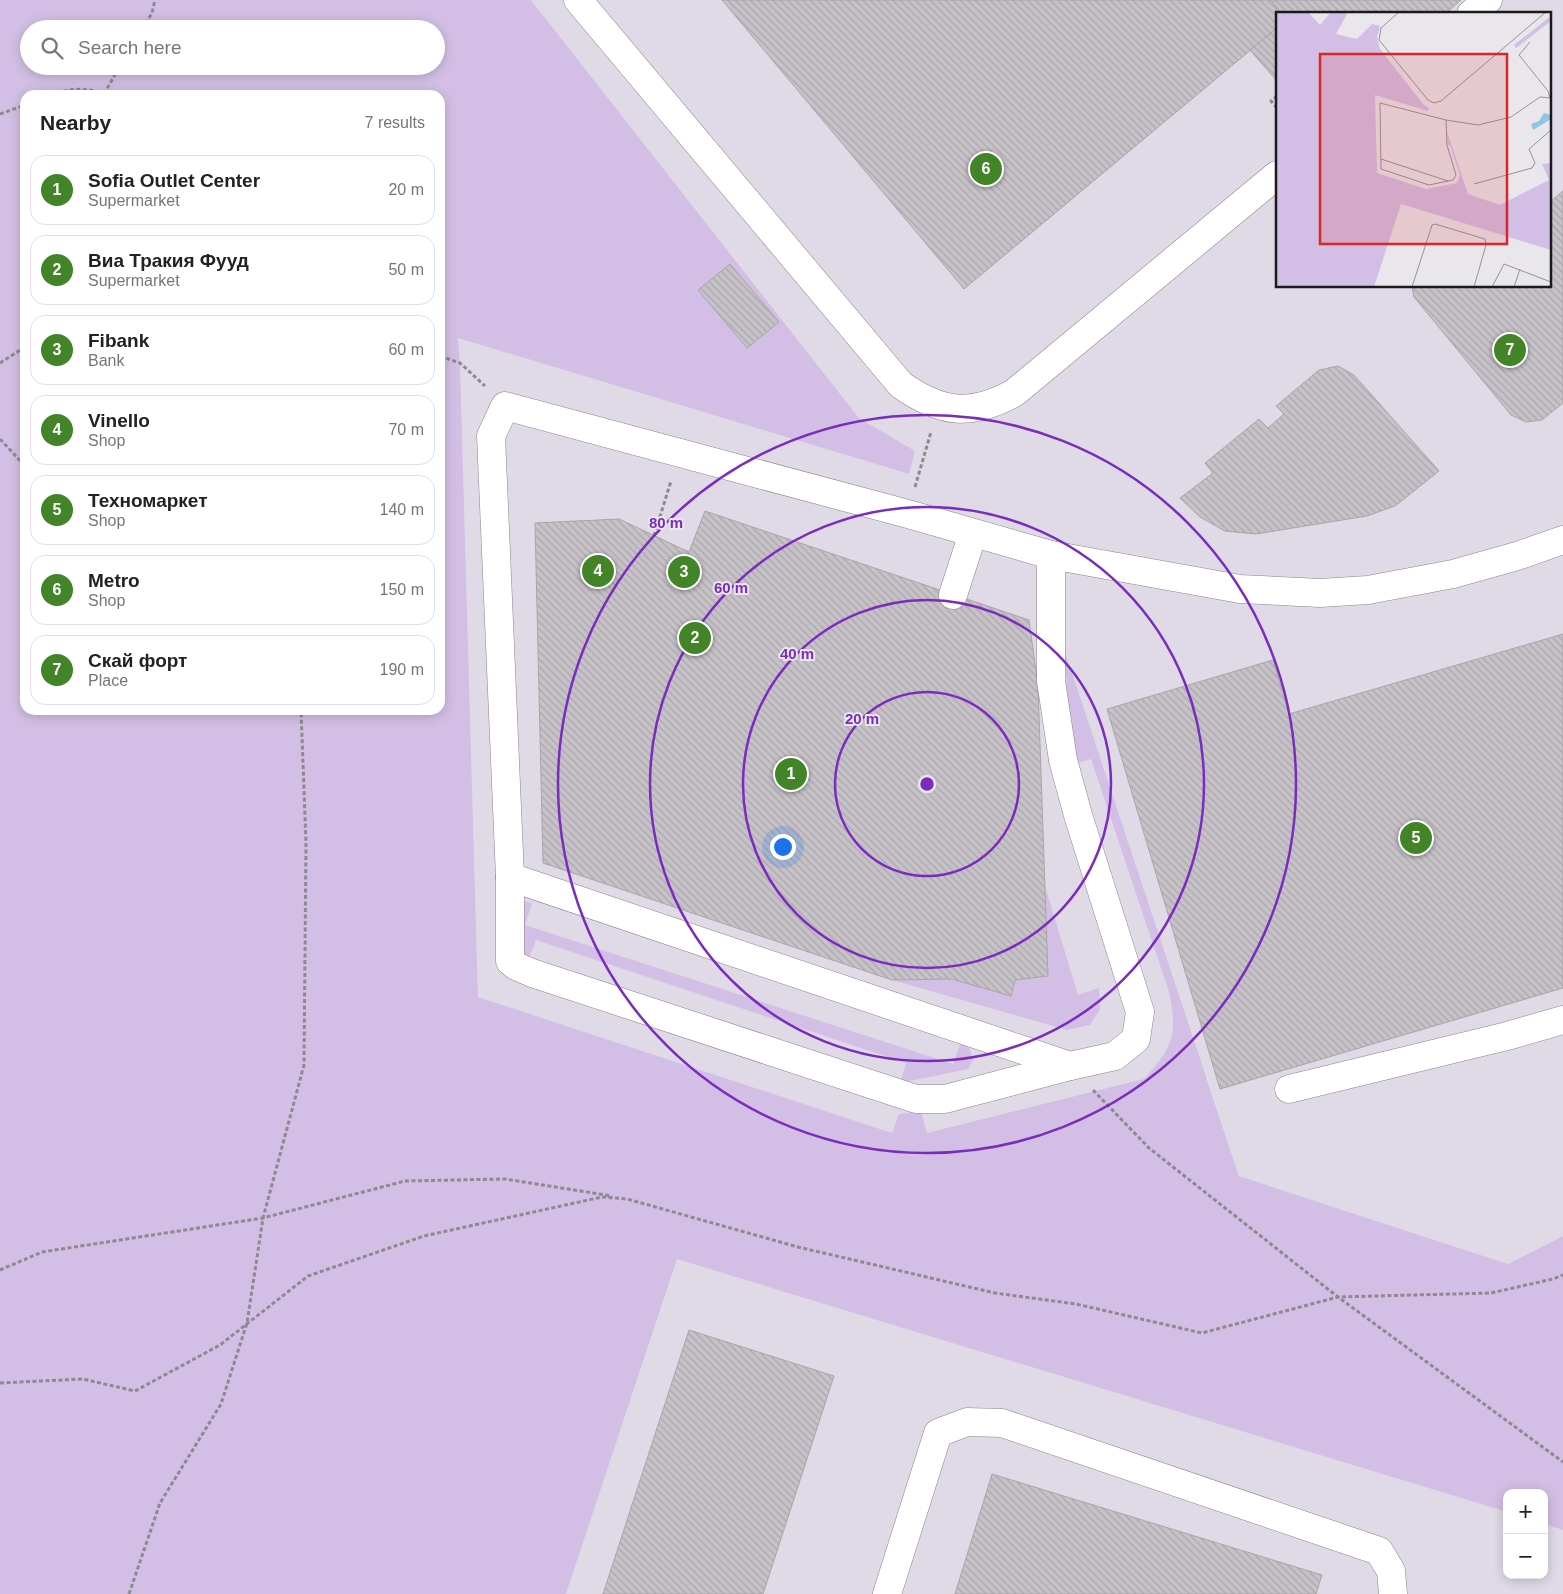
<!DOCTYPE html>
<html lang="en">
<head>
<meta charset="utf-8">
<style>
	body { margin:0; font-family:Helvetica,sans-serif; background:#f2f2f2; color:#222 }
	.controls { position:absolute; right:15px; bottom:15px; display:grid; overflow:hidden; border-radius:10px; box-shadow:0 2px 12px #0003 }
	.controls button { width:45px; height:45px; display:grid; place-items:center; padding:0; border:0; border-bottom:1px solid #e0e0e0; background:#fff; color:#222; font:25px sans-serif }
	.you { position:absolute; left:782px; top:846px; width:18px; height:18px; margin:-12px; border:4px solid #fff; border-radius:50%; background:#1a73e8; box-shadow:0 0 0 8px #1a73e833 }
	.badge { display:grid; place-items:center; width:32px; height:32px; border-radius:50%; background:#428427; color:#fff; font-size:16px; font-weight:700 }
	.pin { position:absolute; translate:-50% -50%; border:2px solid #fff; box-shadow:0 1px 5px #0006 }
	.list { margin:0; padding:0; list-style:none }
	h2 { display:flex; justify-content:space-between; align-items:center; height:65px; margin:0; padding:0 20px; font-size:21px }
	h2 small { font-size:16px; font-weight:400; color:#767676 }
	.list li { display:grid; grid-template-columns:32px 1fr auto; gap:15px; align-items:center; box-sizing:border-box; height:70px; margin:0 10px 10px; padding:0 10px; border:1px solid #e0e0e0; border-radius:15px }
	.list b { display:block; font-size:19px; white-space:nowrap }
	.list p { margin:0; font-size:16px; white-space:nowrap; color:#767676 }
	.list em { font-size:16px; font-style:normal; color:#767676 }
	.icon { flex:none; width:28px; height:28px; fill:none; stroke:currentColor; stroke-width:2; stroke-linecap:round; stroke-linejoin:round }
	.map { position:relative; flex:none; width:1563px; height:1594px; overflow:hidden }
	.search { position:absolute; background:#fff; box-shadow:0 2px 12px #0003; left:20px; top:20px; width:425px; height:55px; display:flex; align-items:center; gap:12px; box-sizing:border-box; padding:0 18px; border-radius:28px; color:#767676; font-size:19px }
	.panel { position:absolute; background:#fff; box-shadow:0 2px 12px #0003; left:20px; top:90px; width:425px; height:625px; border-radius:15px }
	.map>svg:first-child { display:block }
</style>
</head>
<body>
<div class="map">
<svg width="1563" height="1594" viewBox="0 0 1563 1594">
	<defs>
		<pattern id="building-back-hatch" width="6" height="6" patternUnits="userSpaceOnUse" patternTransform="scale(1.25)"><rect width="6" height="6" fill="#c6c2c8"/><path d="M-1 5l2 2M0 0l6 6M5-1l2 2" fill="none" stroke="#aaa6ab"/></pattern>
	</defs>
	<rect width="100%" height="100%" fill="#e9e6ec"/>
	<g fill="#e0dae7" fill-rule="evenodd">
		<path d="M 531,0 L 1563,0 L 1563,1236 L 1508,1264 L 1239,1176 L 1207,1077 L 932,1147 L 478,997 L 460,363 L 458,337 L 908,474 L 914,451 L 859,418 ZM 1277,14 L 1549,14 L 1549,286 L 1277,286 Z"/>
		<polygon points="677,1258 1507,1512 1507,1575 1544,1575 1544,1524 1563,1530 1563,1594 566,1594"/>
	</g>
	<g fill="#d3bfe5" fill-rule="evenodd">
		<path d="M 0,0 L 531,0 L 859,418 L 915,451 L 909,474 L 458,338 L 460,363 L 478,997 L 892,1133 L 899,1114 L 921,1111 L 927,1133 L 1144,1079 C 1173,1047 1178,1035 1169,992 L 1091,759 L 1071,765 L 1065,652 L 1239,1176 L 1508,1264 L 1563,1236 L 1563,1530 L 1544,1524 L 1544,1493 L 1507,1493 L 1507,1512 L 677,1259 L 566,1594 L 0,1594 ZM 29,29 L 436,29 L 436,66 L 29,66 ZM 25,95 L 440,95 L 440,710 L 25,710 Z"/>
		<polygon points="1045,886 1078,995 1099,988 1100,1009 1090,1025 1067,1030 892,980 952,979 1011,996 1015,980 1048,976"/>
		<polygon points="521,900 532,903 525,925 953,1064 961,1042 970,1049 973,1060 968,1069 900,1083 906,1063 536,940 528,960 519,955"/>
	</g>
	<g fill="url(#building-back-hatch)" stroke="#a8a5aa">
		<polygon points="722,0 1271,0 1282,14 1277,14 1277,28 964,289"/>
		<polygon points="1271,0 1461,0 1445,14 1282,14"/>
		<polygon points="1277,28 1277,81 1250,50"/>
		<polygon points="1563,191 1563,237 1549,221 1549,203"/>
		<polygon points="1549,221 1563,237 1563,403 1542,420 1526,422 1511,415 1414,297 1412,286 1549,286"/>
		<polygon points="730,264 779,322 747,348 698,290"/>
		<polygon points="1338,366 1354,375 1439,471 1395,506 1367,516 1256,534 1225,531 1200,517 1180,498 1213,473 1205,463 1259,419 1268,428 1284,414 1276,406 1319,370"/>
		<polygon points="705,511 1029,620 1038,685 1048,976 1015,980 1011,996 952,979 892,980 543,863 535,523 619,519 689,552"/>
		<polygon points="1563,634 1563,988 1220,1089 1107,709 1273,660 1289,714"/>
		<polygon points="689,1330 834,1376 763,1594 603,1594"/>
		<polygon points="992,1474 1322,1575 1316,1594 955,1594"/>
	</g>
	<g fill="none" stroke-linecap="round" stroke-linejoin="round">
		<defs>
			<g id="minor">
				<path d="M 578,0 L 901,385 C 941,413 970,417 1014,393 L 1277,175"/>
				<polyline points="1471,14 1488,0"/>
				<polyline points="953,595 973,533"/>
				<polyline points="510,877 1070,1066 1115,1056 1136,1039 1140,1012 1078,815 1063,760 1051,681 1051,555"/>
				<polyline points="1070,1066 945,1099 916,1099 532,973 516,966 510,961 510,877 491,436 505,406 908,514 1051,555 1240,589 1320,593 1368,590 1453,574 1517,556 1563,540"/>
				<polyline points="1289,1089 1507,1036 1563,1020"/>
				<polyline points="887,1594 938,1433 967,1422 1002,1423 1379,1551 1391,1571 1393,1594"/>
			</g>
		</defs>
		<use href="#minor" stroke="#88858b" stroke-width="29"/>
		<g stroke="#8c8a8f" stroke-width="3" stroke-dasharray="4 2.5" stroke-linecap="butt">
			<polyline points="142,29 152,13 155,0"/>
			<polyline points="104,94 120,66"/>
			<path d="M 51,95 C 69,88 88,87 106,95"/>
			<polyline points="1277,96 1271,101 1277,108"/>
			<polyline points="0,114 25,105"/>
			<polyline points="440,356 460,363 485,386"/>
			<polyline points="0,363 25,347"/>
			<polyline points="0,439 25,466"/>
			<polyline points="915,487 931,432"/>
			<polyline points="654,536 671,481"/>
			<polyline points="1093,1090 1149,1148 1338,1297 1563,1462"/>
			<polyline points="0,1270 42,1252 263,1218 405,1181 505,1179 612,1196"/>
			<polyline points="0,1383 83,1379 135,1391 220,1345 308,1276 424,1236 602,1197 627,1199 798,1247 995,1293 1076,1304 1202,1333 1338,1297 1491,1293 1553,1279 1563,1275"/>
			<polyline points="129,1594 160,1503 221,1404 247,1323 263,1218 304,1065 306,843 301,710"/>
		</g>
		<use href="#minor" stroke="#fff" stroke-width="28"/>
	</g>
	<g fill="none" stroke="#7b2cbf" stroke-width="2.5">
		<circle cx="927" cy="784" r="92"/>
		<circle cx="927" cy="784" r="184"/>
		<circle cx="927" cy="784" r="277"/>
		<circle cx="927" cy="784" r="369"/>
	</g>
	<g transform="translate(1276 12)">
		<rect width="275" height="275" fill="#e9e6ec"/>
		<path d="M 0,0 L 32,0 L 44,13 L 55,0 L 72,0 L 60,22 L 81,27 L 96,12 L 104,14 L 101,25 L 104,37 L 147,92 L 153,96 L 152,99 L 99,83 L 101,161 L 150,177 L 181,171 L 184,163 L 174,133 L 172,133 L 171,120 L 192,182 L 224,193 L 273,168 L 266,152 L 275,151 L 275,238 L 125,192 L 98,275 L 0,275 ZM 275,4 L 275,9 L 240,36 L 238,33 Z" fill="#d3bfe5"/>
		<path d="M 268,101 L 275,103 L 275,107 L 257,118 L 255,112 L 263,109 Z" fill="#91c5e3"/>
		<path fill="none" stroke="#969498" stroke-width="1" d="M 123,0 L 105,16 L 103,28 L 152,88 L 158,91 L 165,89 L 270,0M 254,30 L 243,43 L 272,79 L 274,86M 105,147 L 172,169 L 177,168 L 180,163 L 171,133 L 170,108M 172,169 L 153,173 L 105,157 L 104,91 L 170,108 L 202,113 L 235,105 L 264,85 L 275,86M 198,172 L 256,156 L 259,151 L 253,137 L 275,118M 136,275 L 156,213 L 159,212 L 209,227 L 210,233 L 198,275M 216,275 L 228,252 L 275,270M 238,275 L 244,257"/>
		<path fill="#d62828" fill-opacity="0.15" stroke="#d62828" stroke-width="2.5" d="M 44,42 L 231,42 L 231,232 L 44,232 Z"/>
		<rect width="275" height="275" fill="none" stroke="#1a191b" stroke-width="2.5"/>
	</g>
	<circle cx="927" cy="784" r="8" fill="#7b2cbf" stroke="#e9e6ec" stroke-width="2.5"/>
	<g font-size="15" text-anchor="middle" font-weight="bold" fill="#7b2cbf" stroke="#e9e6ec" stroke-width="4" stroke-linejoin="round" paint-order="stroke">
		<text x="666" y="528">80 m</text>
		<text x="731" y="593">60 m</text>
		<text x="797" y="659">40 m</text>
		<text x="862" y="724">20 m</text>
	</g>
</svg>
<div class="controls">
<button>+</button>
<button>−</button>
</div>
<div class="you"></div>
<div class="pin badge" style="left:791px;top:774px">1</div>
<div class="pin badge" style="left:695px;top:638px">2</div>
<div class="pin badge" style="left:684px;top:572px">3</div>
<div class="pin badge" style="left:598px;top:571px">4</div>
<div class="pin badge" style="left:1416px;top:838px">5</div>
<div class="pin badge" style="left:986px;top:169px">6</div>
<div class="pin badge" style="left:1510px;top:350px">7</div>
<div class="search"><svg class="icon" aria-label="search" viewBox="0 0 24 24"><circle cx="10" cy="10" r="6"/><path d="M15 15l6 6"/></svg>Search here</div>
<section class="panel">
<h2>Nearby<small>7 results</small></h2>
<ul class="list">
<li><span class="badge">1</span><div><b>Sofia Outlet Center</b><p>Supermarket</p></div><em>20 m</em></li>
<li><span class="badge">2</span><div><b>Виа Тракия Фууд</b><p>Supermarket</p></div><em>50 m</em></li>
<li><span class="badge">3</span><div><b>Fibank</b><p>Bank</p></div><em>60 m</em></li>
<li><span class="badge">4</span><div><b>Vinello</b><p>Shop</p></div><em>70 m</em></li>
<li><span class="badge">5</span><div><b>Техномаркет</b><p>Shop</p></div><em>140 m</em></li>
<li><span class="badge">6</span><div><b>Metro</b><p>Shop</p></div><em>150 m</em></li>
<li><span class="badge">7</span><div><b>Скай форт</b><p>Place</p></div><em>190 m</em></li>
</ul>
</section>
</div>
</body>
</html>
